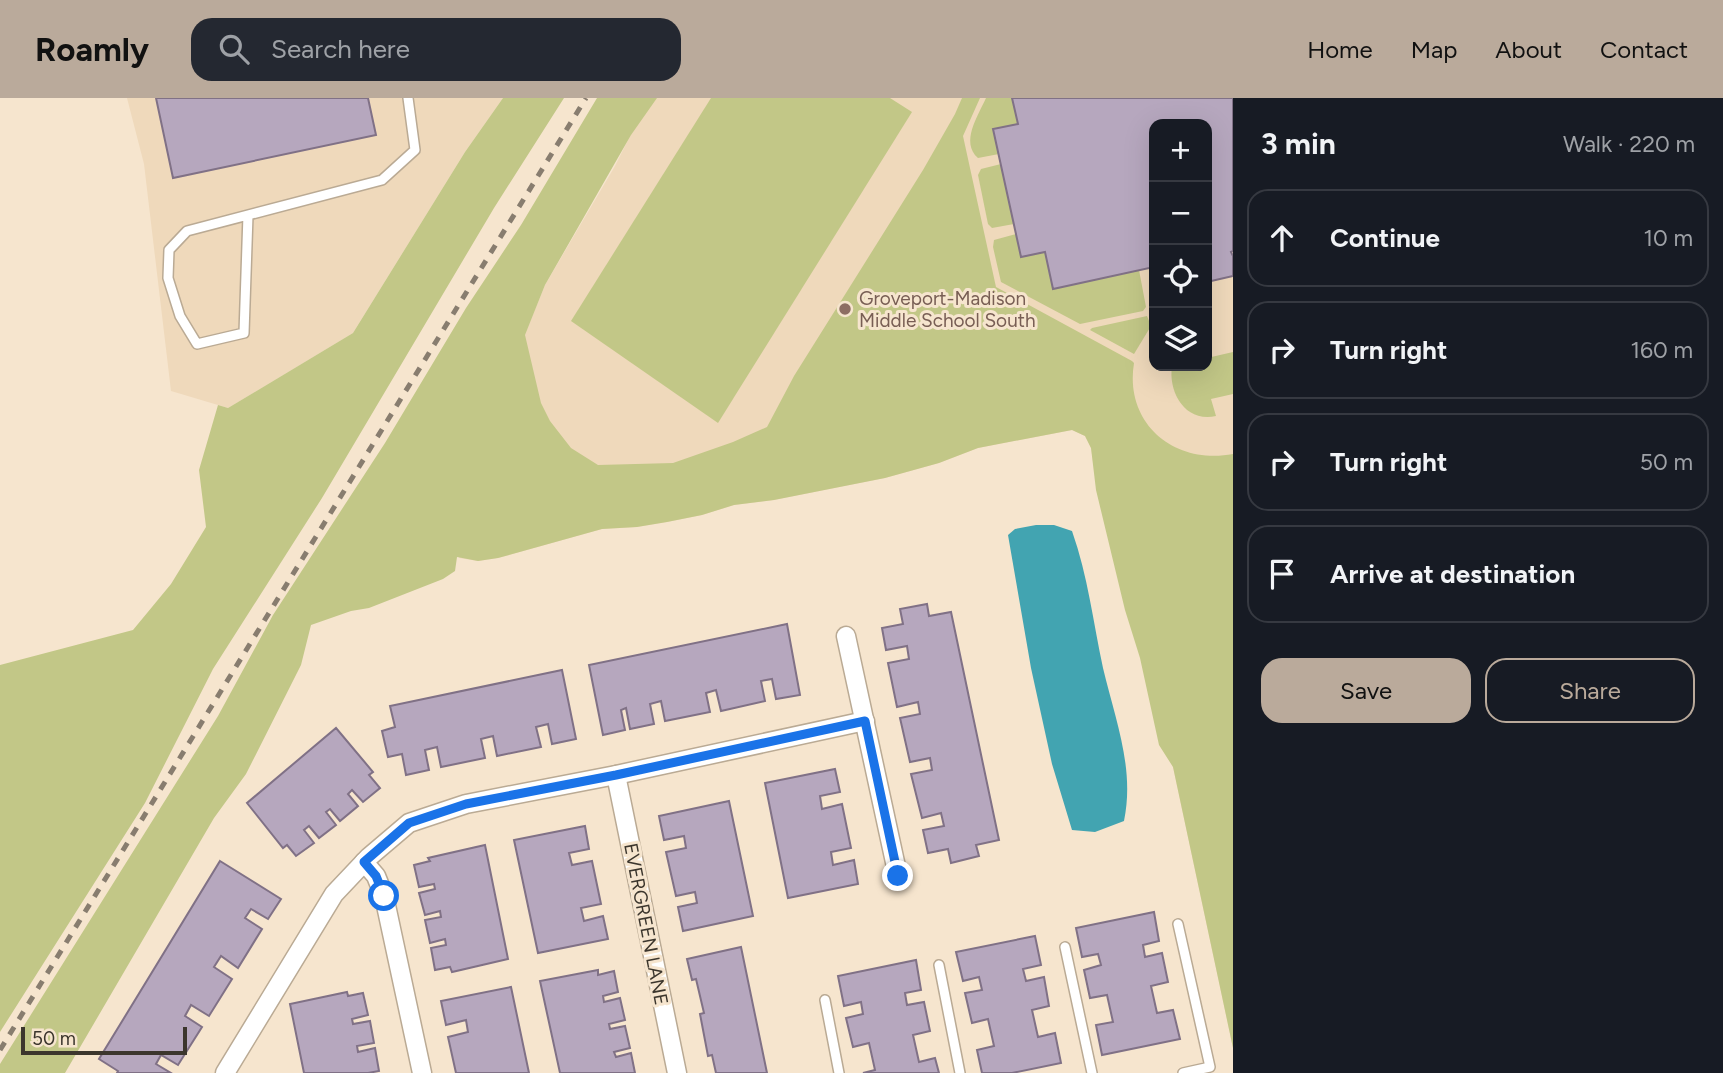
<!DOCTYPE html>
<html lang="en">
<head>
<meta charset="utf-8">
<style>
	body { margin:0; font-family:Figtree,sans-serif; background:#242831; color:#f1f3f6 }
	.controls { position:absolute; right:21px; top:21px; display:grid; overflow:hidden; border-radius:14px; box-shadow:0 7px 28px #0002 }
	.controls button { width:63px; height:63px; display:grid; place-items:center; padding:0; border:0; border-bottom:2px solid #363941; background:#171b24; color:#f1f3f6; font:35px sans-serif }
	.scale { position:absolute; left:21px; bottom:18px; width:166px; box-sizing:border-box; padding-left:7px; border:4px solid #3c362d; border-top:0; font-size:19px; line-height:24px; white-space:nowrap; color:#3c362d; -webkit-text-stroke:5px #f6e5ce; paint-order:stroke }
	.stop { position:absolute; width:21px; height:21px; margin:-16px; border:5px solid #1a73e8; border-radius:50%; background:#fff }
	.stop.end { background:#1a73e8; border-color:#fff; box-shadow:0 2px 7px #0008 }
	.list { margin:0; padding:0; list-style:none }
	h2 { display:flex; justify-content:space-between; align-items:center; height:91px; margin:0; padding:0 28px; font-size:30px }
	h2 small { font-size:23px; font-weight:400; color:#9ea1a6 }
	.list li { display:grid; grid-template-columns:46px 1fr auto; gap:21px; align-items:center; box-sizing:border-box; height:98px; margin:0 14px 14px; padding:0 14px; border:2px solid #363941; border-radius:21px }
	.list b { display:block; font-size:26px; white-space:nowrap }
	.list em { font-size:23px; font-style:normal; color:#9ea1a6 }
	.actions { display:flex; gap:14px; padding:21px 28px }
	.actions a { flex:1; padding:16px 0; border:2px solid #baaa9b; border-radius:21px; text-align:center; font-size:24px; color:#baaa9b }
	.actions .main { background:#baaa9b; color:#111 }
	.icon { flex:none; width:38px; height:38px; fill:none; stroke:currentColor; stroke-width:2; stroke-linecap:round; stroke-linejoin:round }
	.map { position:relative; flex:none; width:1233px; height:975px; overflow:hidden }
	header { display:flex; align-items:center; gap:42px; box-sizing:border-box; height:98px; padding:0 35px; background:#baaa9b; color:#111 }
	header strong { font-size:33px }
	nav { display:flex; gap:38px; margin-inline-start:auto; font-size:24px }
	.search { width:490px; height:63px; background:#242831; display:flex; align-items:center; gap:18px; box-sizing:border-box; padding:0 24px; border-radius:21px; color:#9ea1a6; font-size:26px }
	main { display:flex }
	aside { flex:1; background:#171b24 }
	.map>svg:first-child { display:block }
</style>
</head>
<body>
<header>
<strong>Roamly</strong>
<div class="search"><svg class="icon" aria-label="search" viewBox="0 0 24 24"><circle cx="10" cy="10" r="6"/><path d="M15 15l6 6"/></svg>Search here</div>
<nav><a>Home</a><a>Map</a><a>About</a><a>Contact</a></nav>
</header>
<main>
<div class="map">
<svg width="1233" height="975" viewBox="0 0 1233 975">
	<rect width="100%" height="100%" fill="#f6e5ce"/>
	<g fill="#efd9bb" fill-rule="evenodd">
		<polygon points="127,0 503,0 465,54 353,235 228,310 171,293 144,66"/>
		<path d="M 649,0 L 1233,0 L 1233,950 L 1173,669 L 1094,370 L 1091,350 L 1085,338 L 1072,332 L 978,350 L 939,365 L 885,380 L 774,402 L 734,407 L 702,417 L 667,424 L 637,429 L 602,431 L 498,460 L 478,463 L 459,460 L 518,253 L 545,187 L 615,68 ZM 1154,26 L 1207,26 L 1207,268 L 1154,268 Z"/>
	</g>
	<g fill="#c2c787">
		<polygon points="503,0 564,0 494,110 322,400 213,571 145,705 0,934 0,567 133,532 171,486 206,429 199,372 218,307 228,310 353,235 465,54"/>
		<path d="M 597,0 L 657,0 L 631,37 L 545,187 L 525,237 L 541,305 L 550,323 L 571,350 L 598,367 L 673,365 L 733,344 L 767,329 L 794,278 L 923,72 L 955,16 L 962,0 L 980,0 L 963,38 L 996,189 L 1132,263 L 1134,265 C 1124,326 1175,367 1233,356 L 1233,950 L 1173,669 L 1159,647 L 1140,560 L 1125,512 L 1096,392 L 1091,350 L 1085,338 L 1072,332 L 978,350 L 939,365 L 885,380 L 774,402 L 734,407 L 702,417 L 667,424 L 637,429 L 602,431 L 498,460 L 478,463 L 457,459 L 455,473 L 443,481 L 369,510 L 351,513 L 311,527 L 301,567 L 246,676 L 214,720 L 65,975 L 0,975 L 0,966 L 218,618 L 273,517 L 385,345 L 466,210 L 521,127 Z"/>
		<polygon points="711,0 890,0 912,14 718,325 571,223"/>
		<path d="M 986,0 L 1012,0 L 1018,26 L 999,56 L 978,60 C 960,44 978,18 986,0 Z"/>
		<polygon points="1001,66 1014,126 992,130 988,126 978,77 981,71"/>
		<polygon points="1016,136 1021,159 1045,154 1053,191 1139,172 1146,209 1143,213 1080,226 1001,184 993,149 994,142"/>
		<polygon points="1147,218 1151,228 1134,256 1090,232 1092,230"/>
		<path d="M 1233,254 L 1233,296 L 1211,301 L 1216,318 C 1185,325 1168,294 1172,268 L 1207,268 L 1207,260 Z"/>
	</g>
	<path fill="#42a4b1" d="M 1036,427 L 1054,427 L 1072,433 C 1088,478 1093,524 1103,570 C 1115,621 1135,670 1124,723 L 1095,734 L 1072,732 L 1052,666 L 1031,570 L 1008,437 L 1015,431 Z"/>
	<g fill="#b6a7be" stroke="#807186" stroke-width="2">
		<polygon points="156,0 368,0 376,37 173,80"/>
		<polygon points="1012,0 1233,0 1233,153 1231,154 1233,158 1233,178 1207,184 1207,26 1154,26 1154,169 1053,191 1045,154 1021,159 993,31 1018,26"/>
		<polygon points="927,506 929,518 951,514 999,742 976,747 979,758 951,765 948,751 928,755 923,732 944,728 941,715 922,720 911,676 932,672 930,660 910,664 900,620 920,616 918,604 897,609 888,565 909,561 907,548 886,552 882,530 903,526 900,511"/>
		<polygon points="787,526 800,597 776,601 772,581 761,583 765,603 721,613 716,592 706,595 710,614 665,623 661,603 650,606 654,626 630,631 626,610 621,612 625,632 603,637 589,567"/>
		<polygon points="562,572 576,641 552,646 548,626 536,629 541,649 497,658 493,638 481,641 485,660 441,669 437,649 425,652 429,672 406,677 402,656 388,659 382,633 395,629 390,608"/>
		<polygon points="336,630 373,674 369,677 380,690 363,704 352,692 348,696 358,708 340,723 330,711 326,714 336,727 319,740 309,728 304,732 314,745 296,758 287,747 283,750 247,705"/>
		<polygon points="835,671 840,694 820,698 822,711 842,706 851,750 831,754 833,767 854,762 858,786 788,800 765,685"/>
		<polygon points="729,703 753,818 683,833 678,809 697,805 695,794 676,798 666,754 686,750 684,738 664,742 659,718"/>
		<polygon points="585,728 589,751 569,755 572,767 592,763 601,806 581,810 584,823 603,818 608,841 538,855 514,742"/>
		<polygon points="485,747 508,861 452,874 450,869 435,872 431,850 446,847 445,841 430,845 425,822 441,819 440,813 425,817 419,795 435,791 434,786 419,789 414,767 430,763 428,760"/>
		<polygon points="220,763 281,801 268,821 251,811 245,820 262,831 238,870 221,858 214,869 232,881 209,918 191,907 185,918 202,929 178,967 161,957 156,966 171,975 117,975 118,973 99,961"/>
		<polygon points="1154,814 1159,843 1143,847 1145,859 1162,855 1168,884 1151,888 1157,915 1173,912 1180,941 1102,957 1096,927 1113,924 1107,897 1090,900 1084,872 1101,867 1098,856 1082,859 1076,830"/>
		<polygon points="1035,838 1041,867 1023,871 1026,883 1044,879 1049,908 1032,912 1038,939 1055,935 1061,965 1012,975 982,975 977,952 994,948 988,921 972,925 965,895 982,892 979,879 963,883 956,854"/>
		<polygon points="741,849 767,975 716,975 712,957 708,958 700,916 704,915 696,881 692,882 687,861"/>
		<polygon points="916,862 921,892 905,895 907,907 924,904 930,933 913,937 919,964 935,960 939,975 863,975 875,972 869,945 853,949 846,920 863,916 861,904 844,908 838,878"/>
		<polygon points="598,872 598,877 614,873 618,894 603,898 604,904 620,900 625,922 609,926 610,931 625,928 630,950 614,954 616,959 631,955 635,975 560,975 540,883"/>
		<polygon points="511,889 529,975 456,975 448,939 468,934 466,922 446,927 441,903"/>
		<polygon points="347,894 348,898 363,895 368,917 352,921 353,926 370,923 374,945 357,948 358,954 375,950 379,973 368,975 304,975 290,906"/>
	</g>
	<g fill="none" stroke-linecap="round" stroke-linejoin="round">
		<defs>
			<g id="service">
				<polyline points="248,117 244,235 197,246 180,218 168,180 169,152 187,133 382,82 415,52 408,0"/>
				<polyline points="1178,826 1210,969 1183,975"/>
				<polyline points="1065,849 1092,975"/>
				<polyline points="939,867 960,975"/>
				<polyline points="825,902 839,975"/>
			</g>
			<g id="minor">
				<polyline points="846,538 898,778"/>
				<polyline points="616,677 677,975"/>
				<polyline points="364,764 376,778 384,798 422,975"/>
				<polyline points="225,975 334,796 369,759 409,725 466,706 616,677 865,623"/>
			</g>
		</defs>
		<use href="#service" stroke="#baaa94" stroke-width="12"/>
		<use href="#minor" stroke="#baaa94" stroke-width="21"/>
		<use href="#service" stroke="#fff" stroke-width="9"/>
		<use href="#minor" stroke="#fff" stroke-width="18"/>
		<polyline stroke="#887d6f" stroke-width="5" stroke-dasharray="9 9" stroke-linecap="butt" points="0,952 586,0"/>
	</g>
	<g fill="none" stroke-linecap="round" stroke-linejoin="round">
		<polyline stroke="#1a73e8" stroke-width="9" points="384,798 376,778 364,764 409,725 466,706 616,677 865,623 898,778"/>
	</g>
	<circle fill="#8d6e63" stroke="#f6e5ce" stroke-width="2.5" cx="845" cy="211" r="7"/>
	<g text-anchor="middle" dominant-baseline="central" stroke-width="6" stroke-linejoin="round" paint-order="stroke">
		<g font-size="19" fill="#785e54" stroke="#f6e5ce" text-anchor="start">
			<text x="859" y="200">Groveport-Madison<tspan x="859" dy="22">Middle School South</tspan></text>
		</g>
		<g font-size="19" fill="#3c362d" stroke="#f6e5ce">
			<text transform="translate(646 826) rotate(79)">EVERGREEN LANE</text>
		</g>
	</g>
</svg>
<div class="controls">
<button>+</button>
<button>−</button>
<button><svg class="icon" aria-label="locate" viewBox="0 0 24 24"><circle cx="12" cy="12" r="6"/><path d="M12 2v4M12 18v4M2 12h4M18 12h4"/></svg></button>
<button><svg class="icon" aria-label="layers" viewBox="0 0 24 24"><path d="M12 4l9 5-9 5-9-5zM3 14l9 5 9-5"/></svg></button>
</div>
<div class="scale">50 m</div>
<div class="stop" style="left:384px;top:798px"></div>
<div class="stop end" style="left:898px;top:778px"></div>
</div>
<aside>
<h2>3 min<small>Walk · 220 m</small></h2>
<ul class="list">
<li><svg class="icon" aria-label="ahead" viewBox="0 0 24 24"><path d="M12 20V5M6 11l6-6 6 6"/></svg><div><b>Continue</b></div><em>10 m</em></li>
<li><svg class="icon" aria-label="right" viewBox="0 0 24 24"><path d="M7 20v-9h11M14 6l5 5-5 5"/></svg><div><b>Turn right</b></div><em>160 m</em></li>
<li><svg class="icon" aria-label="right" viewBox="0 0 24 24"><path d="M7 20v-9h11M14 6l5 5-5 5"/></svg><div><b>Turn right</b></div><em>50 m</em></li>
<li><svg class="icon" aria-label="arrive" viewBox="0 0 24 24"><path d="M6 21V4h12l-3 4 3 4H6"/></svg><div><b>Arrive at destination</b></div></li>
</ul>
<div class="actions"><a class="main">Save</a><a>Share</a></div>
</aside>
</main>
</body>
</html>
